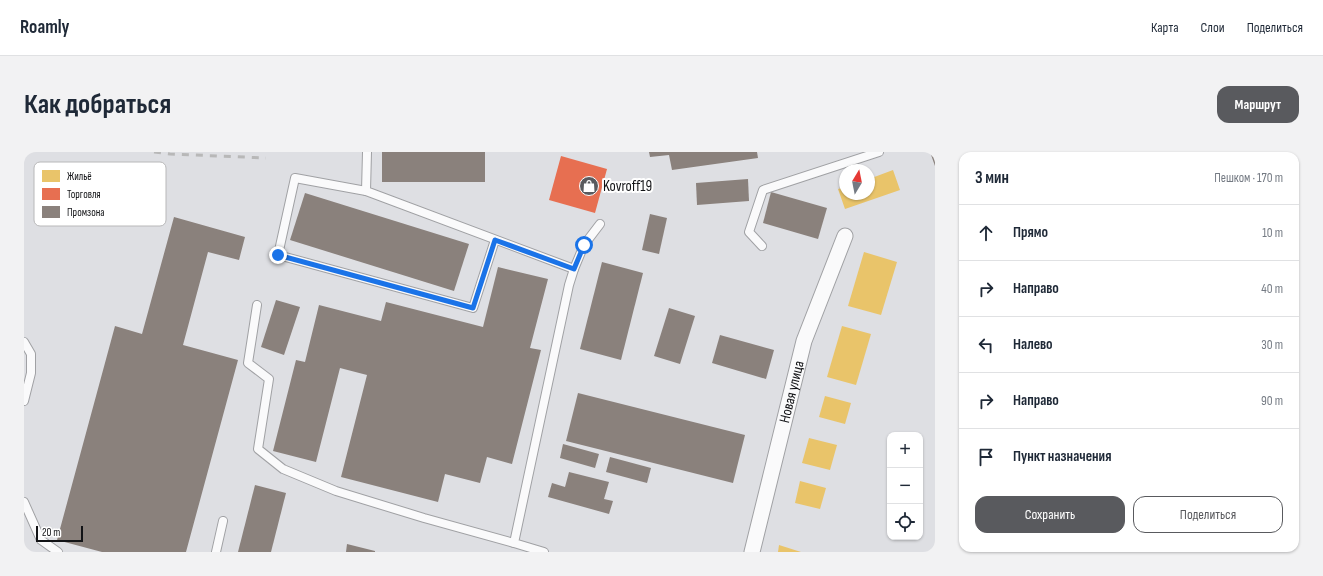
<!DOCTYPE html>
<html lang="ru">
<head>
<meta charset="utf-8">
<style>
	body { margin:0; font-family:"Sofia Sans Condensed",sans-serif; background:#f2f2f3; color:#1f2937 }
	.controls { position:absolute; right:12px; bottom:12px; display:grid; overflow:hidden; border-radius:8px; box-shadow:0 1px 3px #0004 }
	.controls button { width:36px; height:36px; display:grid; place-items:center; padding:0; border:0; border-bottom:1px solid #e0e1e3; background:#fff; color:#1f2937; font:20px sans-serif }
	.compass { position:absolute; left:815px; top:12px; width:36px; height:36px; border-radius:50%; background:#fff; box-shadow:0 1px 3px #0004; rotate:10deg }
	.scale { position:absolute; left:12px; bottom:10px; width:47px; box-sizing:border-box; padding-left:4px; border:2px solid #121316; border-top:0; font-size:11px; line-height:14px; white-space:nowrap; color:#121316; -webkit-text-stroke:3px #fff; paint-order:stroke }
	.stop { position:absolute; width:12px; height:12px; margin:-9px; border:3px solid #1a73e8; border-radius:50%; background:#fff }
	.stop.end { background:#1a73e8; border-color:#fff; box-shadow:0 1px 4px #0008 }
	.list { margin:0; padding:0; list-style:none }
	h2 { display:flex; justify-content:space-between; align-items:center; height:52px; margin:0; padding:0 16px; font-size:17px }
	h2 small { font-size:13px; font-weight:400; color:#747a83 }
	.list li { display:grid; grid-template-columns:26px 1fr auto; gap:12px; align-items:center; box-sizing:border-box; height:56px; padding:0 16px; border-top:1px solid #e0e1e3 }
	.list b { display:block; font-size:15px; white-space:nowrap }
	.list em { font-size:13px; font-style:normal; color:#747a83 }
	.actions { display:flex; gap:8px; padding:12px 16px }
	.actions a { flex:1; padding:9px 0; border:1px solid #595a5e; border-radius:12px; text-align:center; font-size:14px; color:#595a5e }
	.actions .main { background:#595a5e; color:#fff }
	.icon { flex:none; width:22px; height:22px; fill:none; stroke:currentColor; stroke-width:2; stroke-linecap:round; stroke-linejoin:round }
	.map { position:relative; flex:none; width:911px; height:400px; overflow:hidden; border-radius:12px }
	header { display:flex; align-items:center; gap:24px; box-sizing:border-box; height:56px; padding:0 20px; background:#fff; border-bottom:1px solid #e0e1e3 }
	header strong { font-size:19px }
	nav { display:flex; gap:22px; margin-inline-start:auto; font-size:14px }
	.intro { display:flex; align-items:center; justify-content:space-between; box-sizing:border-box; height:96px; padding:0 24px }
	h1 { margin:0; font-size:28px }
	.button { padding:10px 18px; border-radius:12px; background:#595a5e; color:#fff; font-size:14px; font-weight:700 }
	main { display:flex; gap:24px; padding:0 24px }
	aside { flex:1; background:#fff; border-radius:12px; box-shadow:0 1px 3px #0004 }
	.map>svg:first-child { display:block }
</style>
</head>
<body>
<header>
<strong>Roamly</strong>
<nav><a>Карта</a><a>Слои</a><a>Поделиться</a></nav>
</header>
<div class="intro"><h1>Как добраться</h1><a class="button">Маршрут</a></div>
<main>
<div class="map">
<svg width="911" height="400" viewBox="0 0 911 400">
	<rect width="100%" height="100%" fill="#dedfe3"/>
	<g fill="#e9c46a">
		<polygon points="869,18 876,38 821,57 814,37 821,35 821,42 845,42 845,27"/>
		<polygon points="840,100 873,110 857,163 824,154"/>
		<polygon points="818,174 847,182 832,233 803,225"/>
		<polygon points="801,244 827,251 821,272 795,265"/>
		<polygon points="785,286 813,293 806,318 778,311"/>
		<polygon points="776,329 802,336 796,357 771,351"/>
		<polygon points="755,393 777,400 754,400"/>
	</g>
	<polygon fill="#e76f51" points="537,4 583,17 571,61 525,48"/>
	<g fill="#8a817c">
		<rect x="358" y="0" width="103" height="30"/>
		<polygon points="625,0 733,0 734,6 648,18 645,3 626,5"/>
		<polygon points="906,0 911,0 911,14"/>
		<polygon points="724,27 725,49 673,53 672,31"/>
		<polygon points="747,40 803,56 794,87 739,71"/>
		<polygon points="281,41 445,92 430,139 266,88"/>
		<polygon points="626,62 643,66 635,102 618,98"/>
		<polygon points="150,65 221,85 215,108 184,100 159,193 214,208 162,400 78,400 33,388 91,174 118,182"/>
		<polygon points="578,110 619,121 597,208 556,197"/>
		<polygon points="474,115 524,127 506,196 517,198 488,312 463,305 456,331 421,322 414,350 317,325 343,223 316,216 292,310 249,299 272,208 281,210 295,153 357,169 362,150 459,175"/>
		<polygon points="252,148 276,155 260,203 237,195"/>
		<polygon points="645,156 671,164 656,212 630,204"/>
		<polygon points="696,183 750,198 742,227 688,211"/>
		<polygon points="554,241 721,283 709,331 542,289"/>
		<polygon points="539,292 575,302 571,316 536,306"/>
		<polygon points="586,305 627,316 623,331 582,320"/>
		<polygon points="545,320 585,330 580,347 589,349 585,362 524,345 528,331 541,335"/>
		<polygon points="231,333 262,341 247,400 214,400"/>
		<polygon points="323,392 351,399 351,400 322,400"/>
	</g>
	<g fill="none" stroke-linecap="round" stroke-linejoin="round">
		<defs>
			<g id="lane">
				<polyline points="343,0 342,39 550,117 545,133 490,391 520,400"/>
				<polyline points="342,39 271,26 254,103 449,156 471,88"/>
				<polyline points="738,94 725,80 739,38 855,0"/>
				<polyline points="550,117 560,93 576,72"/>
				<polyline points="233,153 224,211 245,227 234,297 259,317 312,339 400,366 490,391"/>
				<polyline points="0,190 7,202 7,221 0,249"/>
				<polyline points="0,350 17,388 34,400"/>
				<polyline points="192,400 199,369"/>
			</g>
			<g id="street">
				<path id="s1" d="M 728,400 L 780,189 L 821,84"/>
			</g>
		</defs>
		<use href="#lane" stroke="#a0a1a4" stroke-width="10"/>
		<use href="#street" stroke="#a0a1a4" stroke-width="17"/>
		<use href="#lane" stroke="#fafafb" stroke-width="8"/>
		<use href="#street" stroke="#fafafb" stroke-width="15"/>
		<polyline stroke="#b8b8b8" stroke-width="3" stroke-dasharray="7 7" stroke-linecap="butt" points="130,0 146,2 242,6"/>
	</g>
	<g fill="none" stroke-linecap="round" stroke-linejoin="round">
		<polyline stroke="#1a73e8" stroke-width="5" points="254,103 449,156 471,88 550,117 560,93"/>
	</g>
	<defs>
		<symbol id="shop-disc" viewBox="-11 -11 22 22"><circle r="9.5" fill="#595a5e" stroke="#fff"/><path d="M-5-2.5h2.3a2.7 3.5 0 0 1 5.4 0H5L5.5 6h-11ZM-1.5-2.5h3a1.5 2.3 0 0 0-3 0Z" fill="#fff"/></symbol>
	</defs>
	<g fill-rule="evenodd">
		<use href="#shop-disc" x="554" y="23" width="22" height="22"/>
	</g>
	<g text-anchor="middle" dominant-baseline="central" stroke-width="4" stroke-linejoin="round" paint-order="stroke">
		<g font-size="15" fill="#121316" stroke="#fff" text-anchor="start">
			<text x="579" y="34">Kovroff19</text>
		</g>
		<g font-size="15" fill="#121316" stroke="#fff">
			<text stroke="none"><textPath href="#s1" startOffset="165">Новая улица</textPath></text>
		</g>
	</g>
	<rect x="10" y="10" width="132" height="64" rx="6" fill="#fff" stroke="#b8b8b9" stroke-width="1"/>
	<rect x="18" y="18" width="18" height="12" fill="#e9c46a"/>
	<rect x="18" y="36" width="18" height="12" fill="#e76f51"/>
	<rect x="18" y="54" width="18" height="12" fill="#8a817c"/>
	<g font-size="11" fill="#121316">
		<text x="43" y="28">Жильё</text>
		<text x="43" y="46">Торговля</text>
		<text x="43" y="64">Промзона</text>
	</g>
</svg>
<div class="controls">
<button>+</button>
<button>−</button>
<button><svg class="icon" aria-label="locate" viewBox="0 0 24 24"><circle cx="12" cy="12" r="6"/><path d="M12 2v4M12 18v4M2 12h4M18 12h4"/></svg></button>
</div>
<svg class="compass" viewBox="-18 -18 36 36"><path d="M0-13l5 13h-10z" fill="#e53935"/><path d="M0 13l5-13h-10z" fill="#747a83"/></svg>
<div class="scale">20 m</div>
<div class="stop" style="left:560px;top:93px"></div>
<div class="stop end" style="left:254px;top:103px"></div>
</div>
<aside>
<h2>3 мин<small>Пешком · 170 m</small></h2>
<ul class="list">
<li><svg class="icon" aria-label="ahead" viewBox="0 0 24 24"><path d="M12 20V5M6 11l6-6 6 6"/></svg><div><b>Прямо</b></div><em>10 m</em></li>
<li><svg class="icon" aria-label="right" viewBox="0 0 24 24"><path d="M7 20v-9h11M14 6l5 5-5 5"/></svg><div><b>Направо</b></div><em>40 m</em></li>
<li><svg class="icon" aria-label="left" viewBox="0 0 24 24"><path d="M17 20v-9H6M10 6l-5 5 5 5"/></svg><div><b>Налево</b></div><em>30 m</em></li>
<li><svg class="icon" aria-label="right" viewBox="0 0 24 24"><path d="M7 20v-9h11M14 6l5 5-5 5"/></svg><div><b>Направо</b></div><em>90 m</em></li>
<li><svg class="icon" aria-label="arrive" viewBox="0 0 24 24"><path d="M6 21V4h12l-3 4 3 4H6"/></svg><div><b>Пункт назначения</b></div></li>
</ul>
<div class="actions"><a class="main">Сохранить</a><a>Поделиться</a></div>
</aside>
</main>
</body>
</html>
